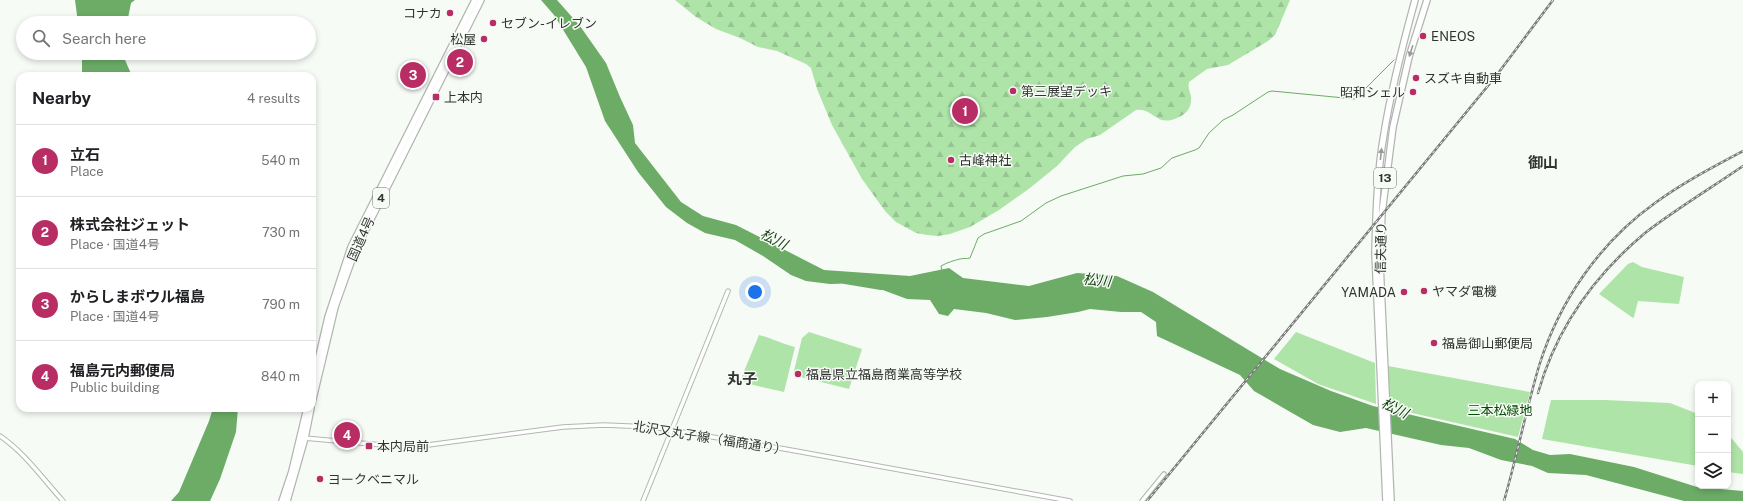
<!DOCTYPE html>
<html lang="en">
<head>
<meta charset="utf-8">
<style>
	body { margin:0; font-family:"Public Sans","Noto Sans JP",sans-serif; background:#f2f2f2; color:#202124 }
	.controls { position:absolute; right:12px; bottom:12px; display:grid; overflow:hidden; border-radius:8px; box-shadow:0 2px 6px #0003 }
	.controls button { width:36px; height:36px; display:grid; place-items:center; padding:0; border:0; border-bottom:1px solid #e0e0e0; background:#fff; color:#202124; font:20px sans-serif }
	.you { position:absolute; left:755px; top:292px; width:14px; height:14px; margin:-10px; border:3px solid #fff; border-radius:50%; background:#1a73e8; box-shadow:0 0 0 6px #1a73e833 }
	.badge { display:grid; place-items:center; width:26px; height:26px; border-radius:50%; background:#b92d65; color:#fff; font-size:13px; font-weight:700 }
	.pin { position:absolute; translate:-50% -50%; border:2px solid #fff; box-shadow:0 1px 4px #0006 }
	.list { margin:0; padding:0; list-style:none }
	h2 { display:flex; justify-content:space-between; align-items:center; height:52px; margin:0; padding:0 16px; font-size:17px }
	h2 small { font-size:13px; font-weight:400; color:#757577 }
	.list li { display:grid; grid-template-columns:26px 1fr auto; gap:12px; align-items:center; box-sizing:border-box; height:72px; padding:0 16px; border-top:1px solid #e0e0e0 }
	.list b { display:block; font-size:15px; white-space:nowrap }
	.list p { margin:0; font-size:13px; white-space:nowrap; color:#757577 }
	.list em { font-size:13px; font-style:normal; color:#757577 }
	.icon { flex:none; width:22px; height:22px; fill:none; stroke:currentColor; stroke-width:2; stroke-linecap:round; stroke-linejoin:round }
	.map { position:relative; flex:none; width:1743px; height:501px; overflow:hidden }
	.search { position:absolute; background:#fff; box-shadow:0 2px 6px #0003; left:16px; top:16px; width:300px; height:44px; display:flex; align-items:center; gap:10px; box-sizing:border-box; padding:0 14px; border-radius:22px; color:#757577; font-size:15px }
	.panel { position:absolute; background:#fff; box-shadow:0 2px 6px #0003; left:16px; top:72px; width:300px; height:340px; border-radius:12px }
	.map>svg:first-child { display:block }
</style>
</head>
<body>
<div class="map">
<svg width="1743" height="501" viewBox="0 0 1743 501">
	<defs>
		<pattern id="forest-firs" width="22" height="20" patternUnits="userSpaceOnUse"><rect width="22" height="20" fill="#aee4a8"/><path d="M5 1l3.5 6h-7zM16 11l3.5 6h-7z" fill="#96c491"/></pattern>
	</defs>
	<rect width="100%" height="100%" fill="#f7fbf6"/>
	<path fill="url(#forest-firs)" d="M 675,0 L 1290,0 L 1275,35 L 1268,41 L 1228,65 L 1207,69 L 1189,82 C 1187,90 1192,93 1191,100 C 1191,108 1186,114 1179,117 C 1156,129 1154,107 1136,110 L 1100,135 L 1087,139 L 1075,147 L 1057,166 L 1030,188 L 999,210 L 970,227 L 950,234 L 938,236 L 927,235 L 916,233 L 896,222 L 885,211 L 862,179 L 832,125 L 817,89 L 811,68 L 806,64 L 777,51 L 758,47 L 740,38 L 716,29 L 696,17 Z"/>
	<g fill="#aee4a8">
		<polygon points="1633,262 1642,267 1684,277 1679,304 1638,301 1634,317 1633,318 1599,294 1628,264"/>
		<polygon points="809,332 862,349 849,389 793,375 802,338"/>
		<polygon points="1296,332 1375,363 1376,404 1318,384 1274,359"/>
		<path d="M 759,335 C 772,338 782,344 795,347 L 784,392 L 745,383 L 742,376 Z"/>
		<polygon points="1388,366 1530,392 1518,437 1390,408"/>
		<polygon points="1551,400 1605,400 1670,403 1698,414 1698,466 1542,439"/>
		<polygon points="1728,434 1743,452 1743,474 1728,472"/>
	</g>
	<g fill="#6cac67">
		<polygon points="75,0 135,0 131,3 127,23 78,23"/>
		<polygon points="541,0 557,0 580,26 606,63 620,97 633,125 635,143 681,202 703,216 736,225 824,270 910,276 949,268 963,278 1029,286 1077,273 1117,276 1153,292 1280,369 1331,391 1373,406 1515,439 1533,450 1550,455 1570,454 1634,467 1697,487 1743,491 1743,501 1684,501 1586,475 1548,473 1532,466 1501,460 1469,448 1441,445 1366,428 1340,432 1313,425 1254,391 1240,375 1157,336 1156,322 1141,312 1121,312 1090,309 1078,312 1047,317 1015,320 986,313 954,309 948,316 939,314 930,300 907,299 864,283 830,284 806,281 791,275 763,256 735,240 705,233 687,223 666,207 638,172 605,121 586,67 554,15"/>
		<polygon points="82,53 122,53 132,76 82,76"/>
		<polygon points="213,408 238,408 236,432 220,479 210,501 171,501 179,492 209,421"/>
	</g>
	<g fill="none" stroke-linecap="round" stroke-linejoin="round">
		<path stroke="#6cac67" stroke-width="1" d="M 942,271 L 941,266 C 946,263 955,260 960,259 C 964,258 967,259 970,258 L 978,238 L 984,234 L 1021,221 L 1046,203 L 1061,196 L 1123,176 L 1143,174 L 1161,168 L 1172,158 L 1195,150 L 1199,148 L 1209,133 L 1223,120 L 1233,115 L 1268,92 L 1272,91 L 1355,99 L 1394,60"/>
		<polyline stroke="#6cac67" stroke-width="6" points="845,281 881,287"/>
		<defs>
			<g id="minor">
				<path d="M 0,436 C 25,453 43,479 63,501"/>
				<polyline points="304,438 371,444 413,447 563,427 604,425 652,427 785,449 1070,501"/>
				<polyline points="643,501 728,291"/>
				<polyline points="1142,501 1164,474"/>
			</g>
			<g id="highway">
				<polyline points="312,386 328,317 351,247 475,0"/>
				<polyline points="312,403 335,307 355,251 481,0"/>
				<polyline points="282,501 292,471 307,408"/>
				<polyline points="287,501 305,438 311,408"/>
				<path d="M 1386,501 L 1375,253 C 1376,214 1377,173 1384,134 C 1391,89 1403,44 1415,0"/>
				<polyline points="1391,501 1380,263 1382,213 1393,127 1409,57 1427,0"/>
			</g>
		</defs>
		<use href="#minor" stroke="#b2b6b1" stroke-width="5.5"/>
		<use href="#highway" stroke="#b2b6b1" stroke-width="8"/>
		<use href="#minor" stroke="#fff" stroke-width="3.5"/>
		<use href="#highway" stroke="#fff" stroke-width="5.5"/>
		<defs>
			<g id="rail">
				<path d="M 1538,393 C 1556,329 1595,275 1645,233 C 1676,209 1711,188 1743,166"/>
				<polyline points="1147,501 1496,76 1553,0"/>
				<path d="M 1504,501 C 1517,456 1526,410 1539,366 C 1559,302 1599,243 1655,203 C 1682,183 1713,167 1743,151"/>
			</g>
		</defs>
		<use href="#rail" stroke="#797b78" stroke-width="2.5"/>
		<use href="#rail" stroke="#f7fbf6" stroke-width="1" stroke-dasharray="3" stroke-linecap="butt"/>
	</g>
	<defs><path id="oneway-solid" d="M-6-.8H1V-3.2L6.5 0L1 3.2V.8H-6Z"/></defs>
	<g fill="#989a98">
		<use href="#oneway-solid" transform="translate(1411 51) rotate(108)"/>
		<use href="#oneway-solid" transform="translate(1381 154) rotate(-84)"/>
	</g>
	<g fill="#b92d65" stroke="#f7fbf6" stroke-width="1.5">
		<circle cx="450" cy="13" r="4"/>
		<circle cx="493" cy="23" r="4"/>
		<circle cx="1423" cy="36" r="4"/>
		<circle cx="484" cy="39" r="4"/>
		<circle cx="1416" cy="78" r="4"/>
		<circle cx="1013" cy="91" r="4"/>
		<circle cx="1413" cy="92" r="4"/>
		<rect x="432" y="93" width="8" height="8" rx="2"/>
		<circle cx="951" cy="160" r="4"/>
		<circle cx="1424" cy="291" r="4"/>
		<circle cx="1404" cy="292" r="4"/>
		<circle cx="1434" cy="343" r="4"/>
		<circle cx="798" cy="374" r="4"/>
		<rect x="365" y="442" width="8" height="8" rx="2"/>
		<circle cx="320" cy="479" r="4"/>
	</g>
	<g text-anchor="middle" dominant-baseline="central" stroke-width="3" stroke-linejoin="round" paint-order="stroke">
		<g fill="#f7fbf6" stroke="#6d706d" stroke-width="1">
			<rect x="1374" y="168" width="22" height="20" rx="3"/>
			<rect x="373" y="188" width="16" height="20" rx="3"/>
		</g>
		<g font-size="12" font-weight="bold" fill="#323432">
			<text x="1385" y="178">13</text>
			<text x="381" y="198">4</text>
		</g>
		<g font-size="13" fill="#323432" stroke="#f7fbf6" text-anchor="start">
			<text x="442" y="13" text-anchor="end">コナカ</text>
			<text x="501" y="23">セブン-イレブン</text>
			<text x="1431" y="36">ENEOS</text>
			<text x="476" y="39" text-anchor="end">松屋</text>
			<text x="1424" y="78">スズキ自動車</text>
			<text x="1021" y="91">第三展望デッキ</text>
			<text x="1405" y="92" text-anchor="end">昭和シェル</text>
			<text x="444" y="97">上本内</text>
			<text x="959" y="160">古峰神社</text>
			<text x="1432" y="291">ヤマダ電機</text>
			<text x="1396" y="292" text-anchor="end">YAMADA</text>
			<text x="1442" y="343">福島御山郵便局</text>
			<text x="806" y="374">福島県立福島商業高等学校</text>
			<text x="377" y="446">本内局前</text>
			<text x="328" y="479">ヨークベニマル</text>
		</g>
		<g font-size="13" fill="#323432" stroke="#f7fbf6">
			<text transform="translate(361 239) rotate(-66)">国道4号</text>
			<text transform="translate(1381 248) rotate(-89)">信夫通り</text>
			<text transform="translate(710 438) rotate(9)">北沢又丸子線（福商通り）</text>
		</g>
		<g font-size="13" fill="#034a02" stroke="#f7fbf6">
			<text x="1500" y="410">三本松緑地</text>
		</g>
		<g font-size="14" font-style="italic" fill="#0c390a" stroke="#f7fbf6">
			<text transform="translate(774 239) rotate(27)">松川</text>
			<text transform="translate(1097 280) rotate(6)">松川</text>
			<text transform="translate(1395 408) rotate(26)">松川</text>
		</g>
		<g font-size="15" font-weight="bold" fill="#323432" stroke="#f7fbf6">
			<text x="1543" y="162">御山</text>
			<text x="742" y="378">丸子</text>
		</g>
	</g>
</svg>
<div class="controls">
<button>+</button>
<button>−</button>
<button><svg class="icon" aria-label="layers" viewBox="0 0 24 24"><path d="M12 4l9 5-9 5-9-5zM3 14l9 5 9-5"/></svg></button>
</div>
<div class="you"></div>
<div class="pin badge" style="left:965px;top:111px">1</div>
<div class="pin badge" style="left:460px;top:62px">2</div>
<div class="pin badge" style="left:413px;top:75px">3</div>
<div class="pin badge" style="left:347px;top:435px">4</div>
<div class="search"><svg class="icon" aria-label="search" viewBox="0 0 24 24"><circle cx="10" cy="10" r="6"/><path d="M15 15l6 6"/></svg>Search here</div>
<section class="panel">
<h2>Nearby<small>4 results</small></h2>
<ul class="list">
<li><span class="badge">1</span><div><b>立石</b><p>Place</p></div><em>540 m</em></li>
<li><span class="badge">2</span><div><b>株式会社ジェット</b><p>Place · 国道4号</p></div><em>730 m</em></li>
<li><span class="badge">3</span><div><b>からしまボウル福島</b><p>Place · 国道4号</p></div><em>790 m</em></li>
<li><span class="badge">4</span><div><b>福島元内郵便局</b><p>Public building</p></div><em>840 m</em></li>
</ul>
</section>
</div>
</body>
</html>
